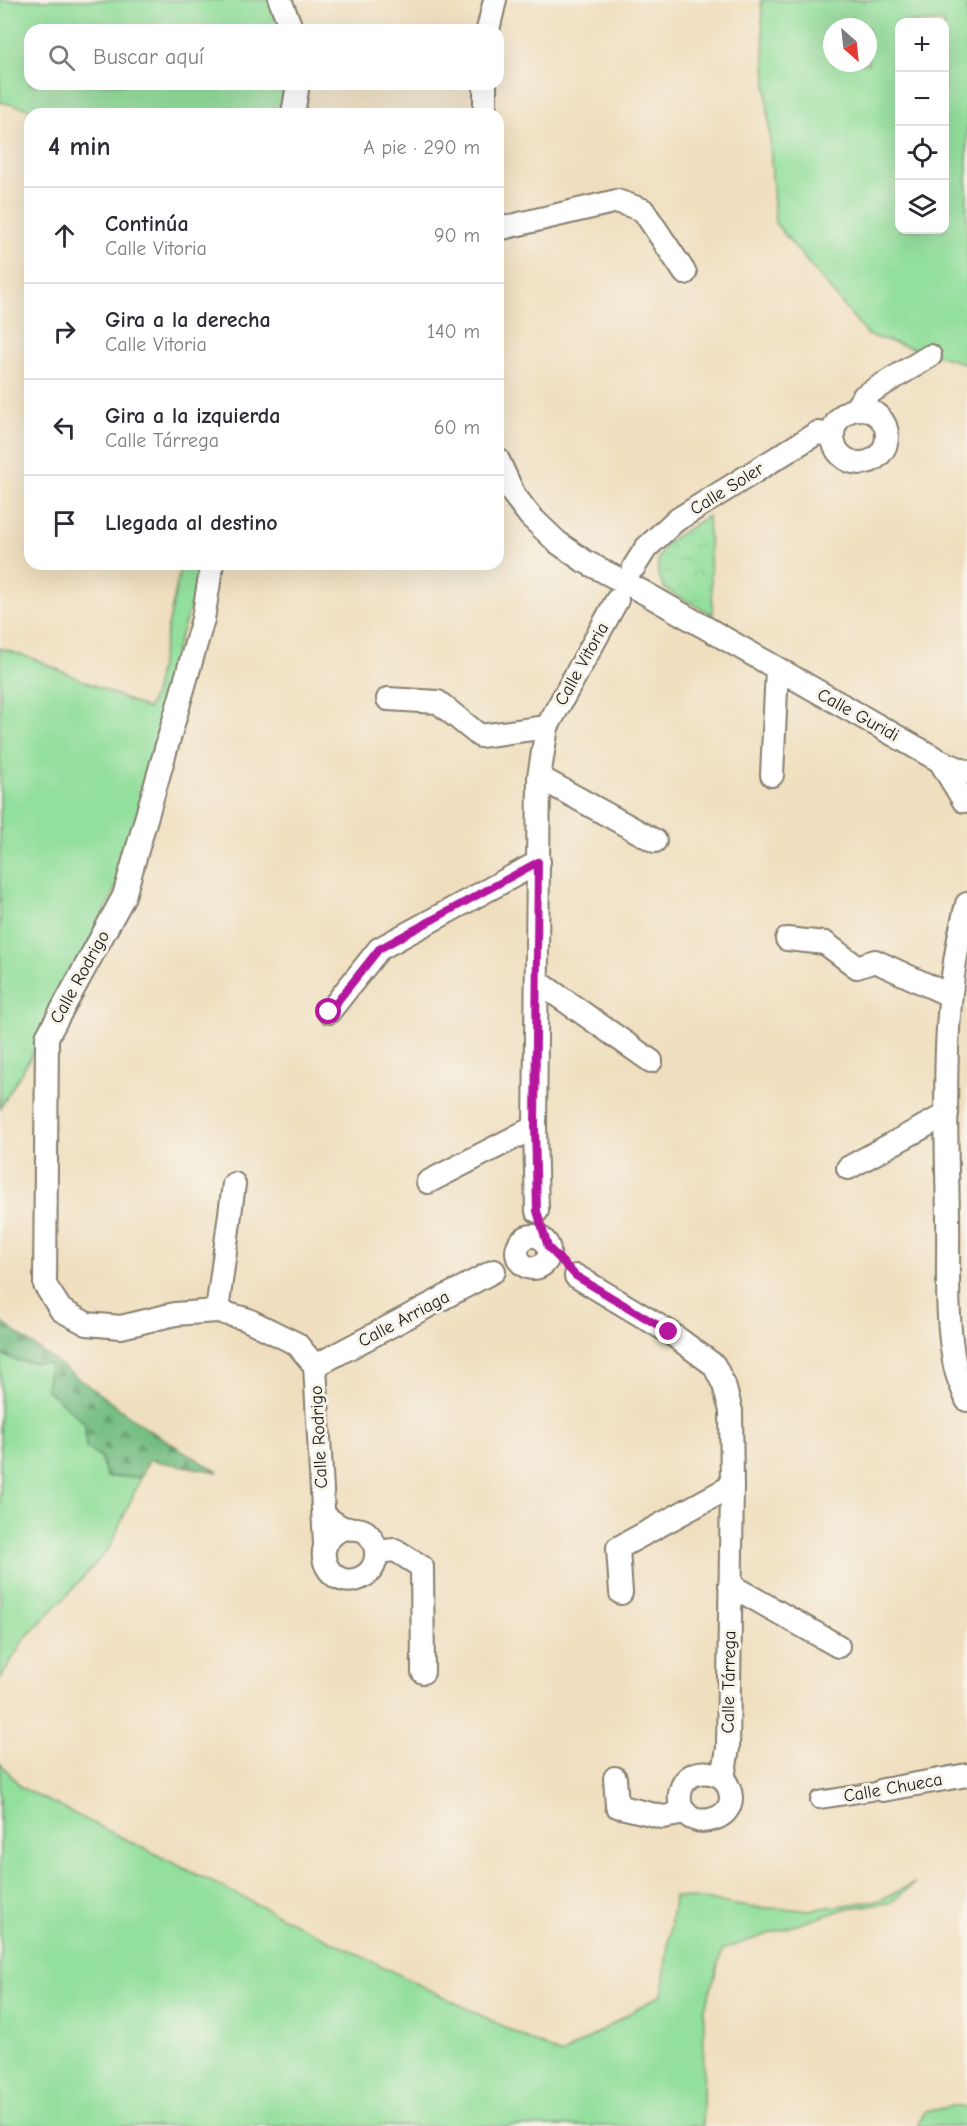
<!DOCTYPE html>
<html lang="es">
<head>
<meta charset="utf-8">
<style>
	body { margin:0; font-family:"Comic Neue",sans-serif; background:#f7f7f7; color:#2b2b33 }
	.controls { position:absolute; right:18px; top:18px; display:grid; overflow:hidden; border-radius:12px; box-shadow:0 6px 24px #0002 }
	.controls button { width:54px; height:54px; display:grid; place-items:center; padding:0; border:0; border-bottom:2px solid #e1e1e2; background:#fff; color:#2b2b33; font:30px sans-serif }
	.compass { position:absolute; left:823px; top:18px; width:54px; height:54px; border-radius:50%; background:#fff; box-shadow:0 6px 24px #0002; rotate:153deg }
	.stop { position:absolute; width:18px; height:18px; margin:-14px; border:4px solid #b5179e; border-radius:50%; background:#fff }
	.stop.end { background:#b5179e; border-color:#fff; box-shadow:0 2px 6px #0008 }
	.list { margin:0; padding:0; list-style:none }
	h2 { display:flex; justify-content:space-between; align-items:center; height:78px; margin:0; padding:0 24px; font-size:26px }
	h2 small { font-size:20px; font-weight:400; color:#7c7c81 }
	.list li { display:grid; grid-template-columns:39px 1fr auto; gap:18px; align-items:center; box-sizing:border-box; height:96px; padding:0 24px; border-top:2px solid #e1e1e2 }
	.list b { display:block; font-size:22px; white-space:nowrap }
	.list p { margin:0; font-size:20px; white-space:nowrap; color:#7c7c81 }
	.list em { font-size:20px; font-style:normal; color:#7c7c81 }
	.icon { flex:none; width:33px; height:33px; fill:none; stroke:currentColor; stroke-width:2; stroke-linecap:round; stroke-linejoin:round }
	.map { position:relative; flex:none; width:967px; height:2126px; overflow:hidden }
	.search { position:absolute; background:#fff; box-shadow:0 6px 24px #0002; left:24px; top:24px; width:480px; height:66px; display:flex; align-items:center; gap:15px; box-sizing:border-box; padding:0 21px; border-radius:18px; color:#7c7c81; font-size:22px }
	.panel { position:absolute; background:#fff; box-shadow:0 6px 24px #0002; left:24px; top:108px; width:480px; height:462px; border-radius:18px }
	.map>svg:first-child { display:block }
</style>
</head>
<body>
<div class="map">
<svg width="967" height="2126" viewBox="0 0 967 2126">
	<defs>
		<pattern id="forest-firs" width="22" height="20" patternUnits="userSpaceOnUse" patternTransform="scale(1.5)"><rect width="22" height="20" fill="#76be84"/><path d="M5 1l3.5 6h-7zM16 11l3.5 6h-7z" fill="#609a6b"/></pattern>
		<pattern id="park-crowns" width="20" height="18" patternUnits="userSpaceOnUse" patternTransform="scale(1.5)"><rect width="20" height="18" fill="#93df9c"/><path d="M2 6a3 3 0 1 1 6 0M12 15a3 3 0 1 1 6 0" fill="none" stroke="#7ebf86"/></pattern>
	</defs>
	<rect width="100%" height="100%" fill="#f7f3e8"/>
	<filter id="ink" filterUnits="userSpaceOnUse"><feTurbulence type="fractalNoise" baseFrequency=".0167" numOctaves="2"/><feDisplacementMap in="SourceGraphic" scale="12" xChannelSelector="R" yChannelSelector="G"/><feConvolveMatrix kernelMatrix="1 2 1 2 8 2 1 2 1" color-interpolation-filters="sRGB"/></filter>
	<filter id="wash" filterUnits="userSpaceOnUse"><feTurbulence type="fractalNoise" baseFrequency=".008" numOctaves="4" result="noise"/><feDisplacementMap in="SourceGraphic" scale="24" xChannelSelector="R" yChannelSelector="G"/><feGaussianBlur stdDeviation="1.35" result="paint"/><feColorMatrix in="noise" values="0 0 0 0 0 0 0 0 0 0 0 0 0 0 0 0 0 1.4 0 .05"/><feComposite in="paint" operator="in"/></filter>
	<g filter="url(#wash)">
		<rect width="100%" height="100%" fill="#f0dfbf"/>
		<g fill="#93df9c" stroke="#587e5c" stroke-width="1.5" fill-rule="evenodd">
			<polygon points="0,0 276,0 287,30 30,30 30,84 293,84 288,114 53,114 0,102"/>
			<path d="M 761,0 L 967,0 L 967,364 L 868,335 L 775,223 ZM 900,22 L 944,22 L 944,230 L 900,230 ZM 832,27 L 868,27 L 868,63 L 832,63 Z"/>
			<polygon points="181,564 205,564 176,649 163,733 113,895 35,1050 0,1108 0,648 34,659 148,709 154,694"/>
			<polygon points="0,1354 19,1361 51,1364 46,1389 85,1423 86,1448 100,1456 107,1477 141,1477 110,1547 73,1589 24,1639 0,1680"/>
			<polygon points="0,1763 22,1788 561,2055 662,1994 674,1897 703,1899 747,1907 808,1910 880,1900 915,1883 890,1903 848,1908 723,1949 704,2011 703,2126 0,2126"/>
			<polygon points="952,2106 967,2108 967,2126 917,2126 925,2112"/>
		</g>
		<polygon fill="url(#forest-firs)" stroke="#496d50" stroke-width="1.5" points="0,1321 150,1431 218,1472 149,1460 141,1477 107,1477 100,1456 86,1448 85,1423 46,1389 50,1364 19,1361 0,1354"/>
		<polygon fill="url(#park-crowns)" stroke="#587e5c" stroke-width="1.5" points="708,516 713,615 665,589 658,575 658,559 667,542"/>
	</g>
	<g filter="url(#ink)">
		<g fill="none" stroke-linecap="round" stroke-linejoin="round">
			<defs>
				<polyline id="pedestrian" points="819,1800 883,1790"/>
				<g id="minor">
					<polyline points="280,0 292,30"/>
					<polyline points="488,30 495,0"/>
					<polyline points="485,84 485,114"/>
					<polyline points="293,114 298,84"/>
					<polyline points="498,229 617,201 643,210 685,273"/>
					<polyline points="855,409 864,396 930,356"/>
					<circle cx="860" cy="436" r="27"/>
					<polyline points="498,460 514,495 530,516 557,542 584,561 643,592 940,761 967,772"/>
					<polyline points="212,564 203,619 124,896 47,1037 45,1285 61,1310 87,1324 121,1327 175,1314 217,1311 246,1319 297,1344 315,1366 325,1544"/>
					<polyline points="634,567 646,548 675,521 817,433 833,435"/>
					<polyline points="388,699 438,702 480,736 547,727"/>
					<polyline points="940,761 964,801"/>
					<polyline points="772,775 777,669"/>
					<polyline points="539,777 655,841"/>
					<path d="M 967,904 C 940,1004 946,1113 948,1216 C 949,1265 945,1317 955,1366 C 957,1377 963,1389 967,1400"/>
					<polyline points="787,939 825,943 857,967 875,961 949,995"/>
					<polyline points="537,981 651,1061"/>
					<polyline points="329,1012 379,949 539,862"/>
					<polyline points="848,1168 947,1114"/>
					<polyline points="428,1182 535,1127"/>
					<polyline points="537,1211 535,1127 539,777 547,727 617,600"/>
					<circle cx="533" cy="1252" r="16"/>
					<path d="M 576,1276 L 669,1332 L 714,1365 L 724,1385 L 731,1411 L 732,1486 L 728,1748 L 723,1778 C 756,1822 675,1839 680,1794 C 683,1771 707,1768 723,1778"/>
					<polyline points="217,1311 234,1184"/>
					<polyline points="315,1366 494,1271"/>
					<path d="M 324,1516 C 330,1519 337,1526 344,1528 C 351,1530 359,1527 366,1532 C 373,1538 377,1548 376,1557 C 375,1565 371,1572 364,1576 C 332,1596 303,1545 344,1528"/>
					<polyline points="376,1552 395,1550 422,1567 423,1672"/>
					<polyline points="730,1585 838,1646"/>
					<polyline points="621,1593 618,1548 732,1486"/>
					<polyline points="615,1778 617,1806 663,1817 686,1813"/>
					<polyline points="883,1790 967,1775"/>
				</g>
			</defs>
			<use href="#pedestrian" stroke="#867e6e" stroke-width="20"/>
			<use href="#minor" stroke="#867e6e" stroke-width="26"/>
			<use href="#pedestrian" stroke="#fff" stroke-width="16"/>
			<use href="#minor" stroke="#fff" stroke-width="22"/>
		</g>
	</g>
	<g fill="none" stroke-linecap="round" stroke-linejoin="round" filter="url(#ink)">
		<polyline stroke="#b5179e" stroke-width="8" points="329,1012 379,949 538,862 535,1126 537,1211 548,1247 576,1276 669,1332"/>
	</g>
	<g text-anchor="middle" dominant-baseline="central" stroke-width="6" stroke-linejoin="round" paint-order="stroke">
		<g font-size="18" fill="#1c1c1c" stroke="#f7f3e8">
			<text transform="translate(727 489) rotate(-32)">Calle Soler</text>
			<text transform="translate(582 664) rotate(-61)">Calle Vitoria</text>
			<text transform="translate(858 715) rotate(29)">Calle Guridi</text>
			<text transform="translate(80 977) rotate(-61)">Calle Rodrigo</text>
			<text transform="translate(404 1319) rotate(-28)">Calle Arriaga</text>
			<text transform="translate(319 1437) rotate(-93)">Calle Rodrigo</text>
			<text transform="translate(729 1682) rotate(-89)">Calle Tárrega</text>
			<text transform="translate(893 1788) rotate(-10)">Calle Chueca</text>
		</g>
	</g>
</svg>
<div class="controls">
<button>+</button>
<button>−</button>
<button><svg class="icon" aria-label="locate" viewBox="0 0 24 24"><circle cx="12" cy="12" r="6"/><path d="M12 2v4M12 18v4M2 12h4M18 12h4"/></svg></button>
<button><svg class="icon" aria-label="layers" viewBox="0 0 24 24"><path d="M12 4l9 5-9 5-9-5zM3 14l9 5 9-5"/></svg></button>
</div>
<svg class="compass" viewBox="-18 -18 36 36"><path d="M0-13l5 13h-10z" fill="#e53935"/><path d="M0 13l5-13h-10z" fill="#7c7c81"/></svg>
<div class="stop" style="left:329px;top:1012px"></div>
<div class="stop end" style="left:669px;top:1332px"></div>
<div class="search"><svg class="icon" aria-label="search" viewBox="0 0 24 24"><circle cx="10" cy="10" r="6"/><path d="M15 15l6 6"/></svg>Buscar aquí</div>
<section class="panel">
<h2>4 min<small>A pie · 290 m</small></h2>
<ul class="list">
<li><svg class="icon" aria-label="ahead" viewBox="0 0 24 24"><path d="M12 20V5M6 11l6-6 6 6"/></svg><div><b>Continúa</b><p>Calle Vitoria</p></div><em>90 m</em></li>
<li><svg class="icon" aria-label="right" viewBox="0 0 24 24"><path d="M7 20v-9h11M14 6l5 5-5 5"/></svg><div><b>Gira a la derecha</b><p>Calle Vitoria</p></div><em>140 m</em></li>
<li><svg class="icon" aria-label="left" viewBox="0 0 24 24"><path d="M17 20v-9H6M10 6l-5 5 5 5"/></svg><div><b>Gira a la izquierda</b><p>Calle Tárrega</p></div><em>60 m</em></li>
<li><svg class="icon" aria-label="arrive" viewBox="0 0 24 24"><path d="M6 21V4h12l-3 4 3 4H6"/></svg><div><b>Llegada al destino</b></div></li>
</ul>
</section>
</div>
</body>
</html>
